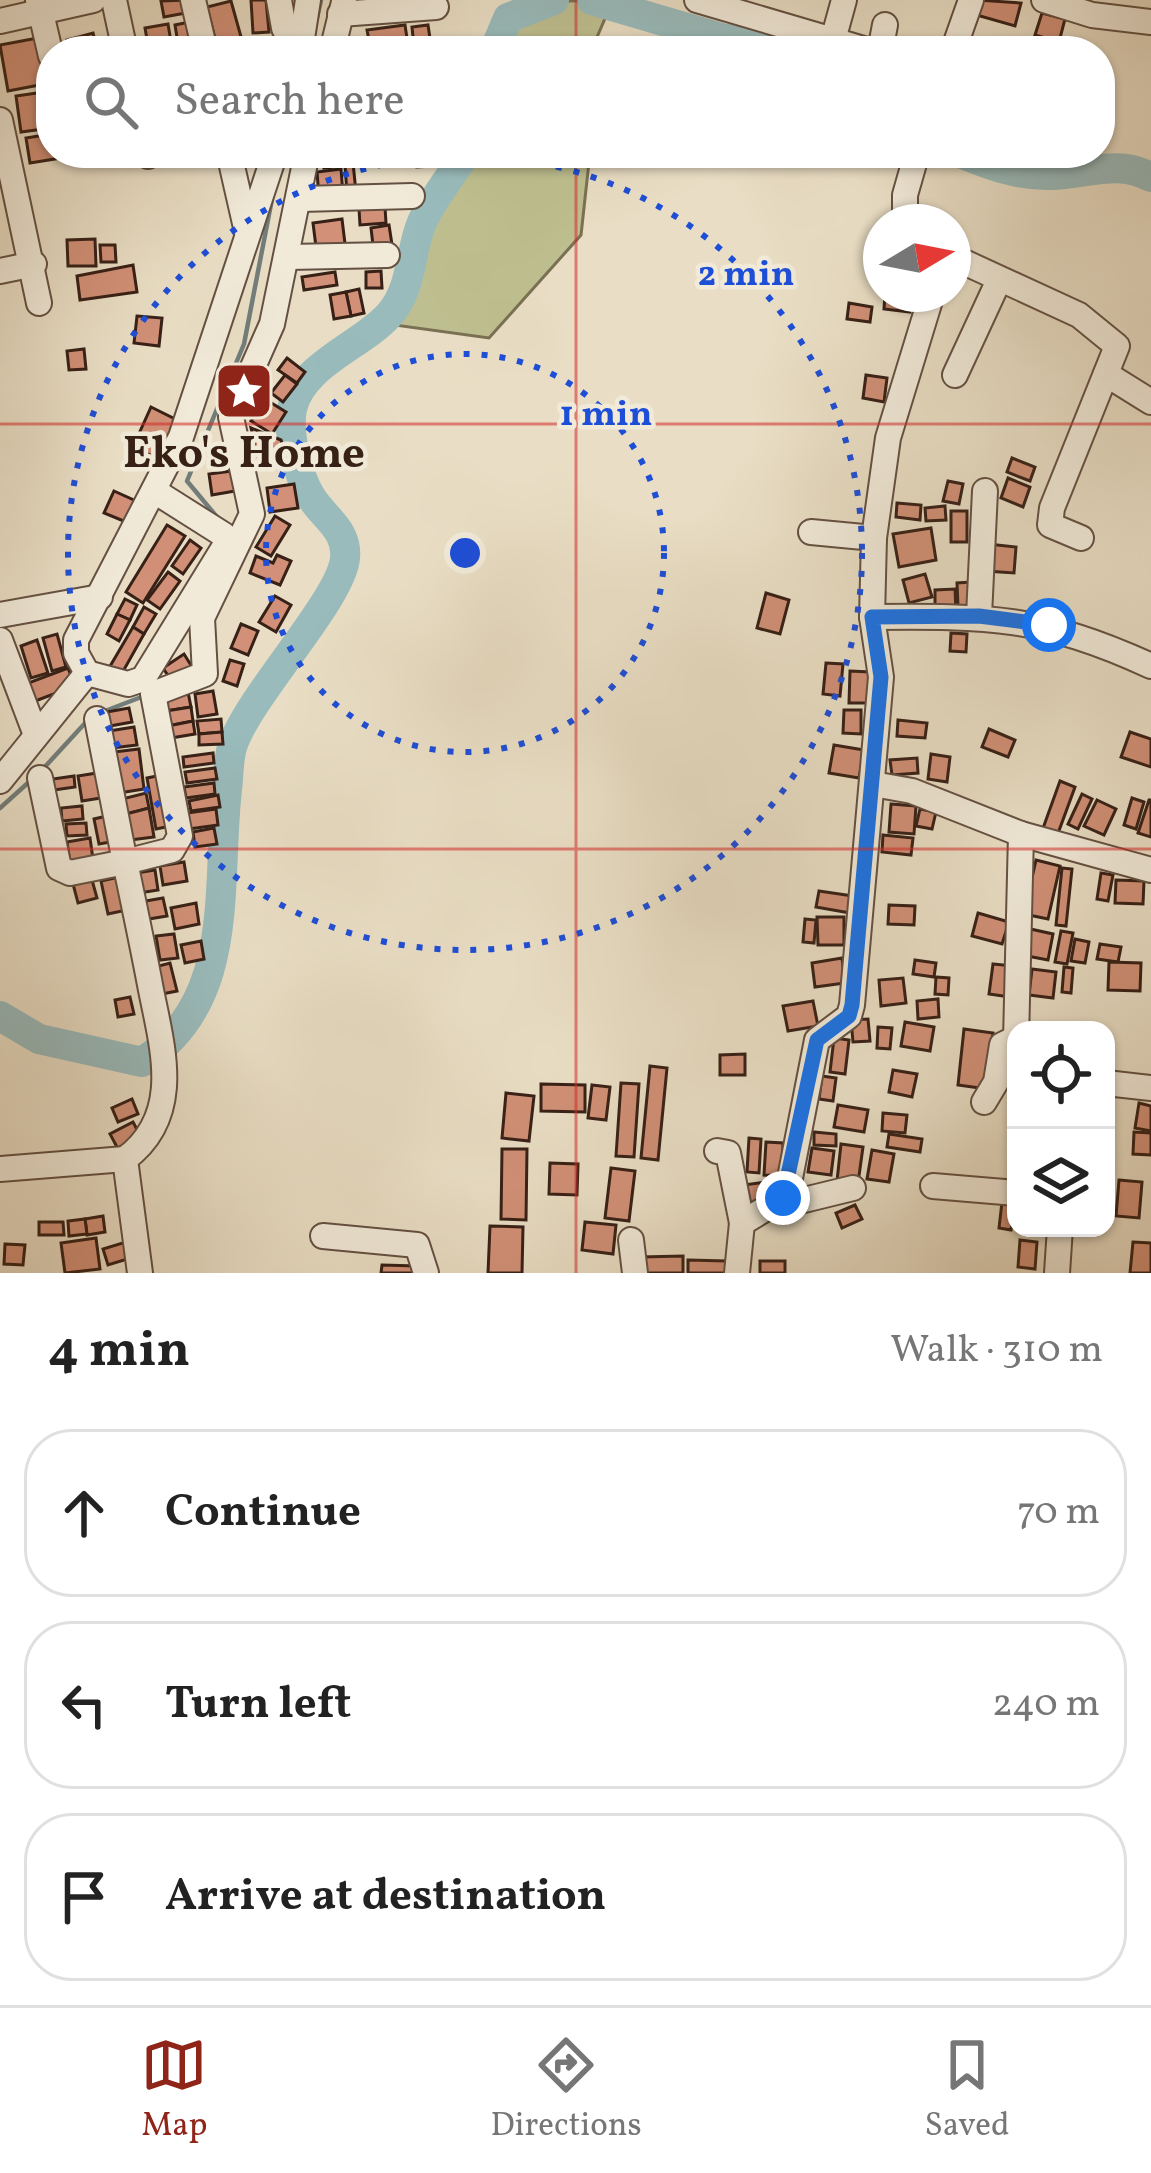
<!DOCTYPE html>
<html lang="en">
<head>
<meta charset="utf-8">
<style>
	body { margin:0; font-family:Vollkorn,serif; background:#f6f6f6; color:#222 }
	.controls { position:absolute; right:36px; bottom:36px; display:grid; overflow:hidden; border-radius:24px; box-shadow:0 3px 9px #0004 }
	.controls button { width:108px; height:108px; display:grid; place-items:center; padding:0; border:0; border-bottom:3px solid #e0e0e0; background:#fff; color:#222; font:60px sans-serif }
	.compass { position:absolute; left:863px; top:204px; width:108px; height:108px; border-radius:50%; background:#fff; box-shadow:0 3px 9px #0004; rotate:80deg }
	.stop { position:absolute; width:36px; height:36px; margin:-27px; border:9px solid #1a73e8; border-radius:50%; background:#fff }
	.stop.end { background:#1a73e8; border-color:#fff; box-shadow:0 3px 12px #0008 }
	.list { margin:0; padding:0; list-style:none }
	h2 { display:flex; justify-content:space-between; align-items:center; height:156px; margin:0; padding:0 48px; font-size:51px }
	h2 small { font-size:39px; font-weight:400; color:#767676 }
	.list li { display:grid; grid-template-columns:78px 1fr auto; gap:36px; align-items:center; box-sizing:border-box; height:168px; margin:0 24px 24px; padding:0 24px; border:3px solid #e0e0e0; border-radius:48px }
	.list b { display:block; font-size:45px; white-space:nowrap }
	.list em { font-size:39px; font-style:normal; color:#767676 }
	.icon { flex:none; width:66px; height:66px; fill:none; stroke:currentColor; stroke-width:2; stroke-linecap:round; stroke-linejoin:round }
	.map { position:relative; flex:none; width:1151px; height:1273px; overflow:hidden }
	.search { position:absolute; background:#fff; box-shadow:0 3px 9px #0004; left:36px; right:36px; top:36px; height:132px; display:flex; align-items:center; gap:30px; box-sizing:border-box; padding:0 42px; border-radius:48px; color:#767676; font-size:45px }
	.sheet { height:732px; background:#fff }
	nav { display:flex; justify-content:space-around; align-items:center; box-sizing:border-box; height:168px; border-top:3px solid #e0e0e0; background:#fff; font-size:33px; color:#767676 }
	nav a { display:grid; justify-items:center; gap:6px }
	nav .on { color:#8f2418 }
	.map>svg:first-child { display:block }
</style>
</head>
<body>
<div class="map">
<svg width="1151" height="1273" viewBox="0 0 1151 1273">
	<rect width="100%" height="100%" fill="#e9dec5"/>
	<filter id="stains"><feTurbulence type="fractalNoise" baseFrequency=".00167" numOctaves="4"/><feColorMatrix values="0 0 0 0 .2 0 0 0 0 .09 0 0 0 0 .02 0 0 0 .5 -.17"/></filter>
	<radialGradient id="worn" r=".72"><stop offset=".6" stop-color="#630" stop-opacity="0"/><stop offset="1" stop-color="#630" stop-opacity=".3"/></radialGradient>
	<g fill="#bebf90" stroke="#7a7053" stroke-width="3">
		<polygon points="613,0 591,51 495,51 525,2"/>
		<polygon points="461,153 590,153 581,235 489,338 380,323 410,295 416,231"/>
	</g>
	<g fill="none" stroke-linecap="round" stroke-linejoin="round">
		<g stroke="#727d7a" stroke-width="4.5">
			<polyline points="317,18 321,0"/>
			<polyline points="217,517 187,481 244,344 272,199"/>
			<polyline points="105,711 144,696"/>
			<polyline points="42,770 87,721"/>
			<polyline points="0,808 29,782"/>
		</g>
		<g stroke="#99bbbc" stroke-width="30">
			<polyline points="592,0 721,38 811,51"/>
			<polyline points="494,51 508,18 554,0"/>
			<path d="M 960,153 C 990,165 1018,176 1051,175 C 1088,174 1117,159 1151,177"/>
			<path d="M 0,1016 L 39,1039 L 142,1062 C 237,1002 216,887 227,789 C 229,775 228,757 233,744 C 251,694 342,598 345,558 C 348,530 324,518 311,497 C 298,475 287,434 292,409 C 302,364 361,346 389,315 C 413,288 409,253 422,222 C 433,198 452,175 466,153"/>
		</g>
	</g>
	<g fill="#d19077" stroke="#372016" stroke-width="3">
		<polygon points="189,0 191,12 164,17 161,1"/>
		<polygon points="251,0 266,0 269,32 253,33"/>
		<polygon points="977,0 1021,3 1015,26 973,14"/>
		<polygon points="231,1 243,44 218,50 207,7"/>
		<polygon points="1042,13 1065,19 1059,42 1035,35"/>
		<polygon points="194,21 199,47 179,50 175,25"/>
		<polygon points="168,24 172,48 149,51 145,28"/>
		<polygon points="405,25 408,45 371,51 367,30"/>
		<polygon points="428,25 431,45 414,47 412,27"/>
		<polygon points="93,33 98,51 70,51 67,40"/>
		<polygon points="43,37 50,83 8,91 0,45"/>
		<polygon points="51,91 51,128 21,132 16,96"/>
		<polygon points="51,134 51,153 61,158 30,163 26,138"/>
		<polygon points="164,153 193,153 194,160 167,166"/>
		<polygon points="322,153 352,153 356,192 347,193 345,166 324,168"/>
		<polygon points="404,153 432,153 432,166 417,167 417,159 404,158"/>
		<polygon points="341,169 343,194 319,196 317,172"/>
		<polygon points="385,207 386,223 360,225 359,209"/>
		<polygon points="342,219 346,252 317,255 313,223"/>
		<polygon points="389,225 393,251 374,254 371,228"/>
		<polygon points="95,239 96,266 68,266 67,240"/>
		<polygon points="100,245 115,245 116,262 101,262"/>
		<polygon points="133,265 137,292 80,300 77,276"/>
		<polygon points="381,271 382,288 366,288 366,272"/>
		<polygon points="335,272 337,285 304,290 302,277"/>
		<polygon points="359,289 364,313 351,316 346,292"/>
		<polygon points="346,292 351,316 334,319 330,295"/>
		<polygon points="885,294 912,294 910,312 884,309"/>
		<polygon points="849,303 872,307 870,322 847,319"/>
		<polygon points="137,316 162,318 159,346 134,343"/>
		<polygon points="84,349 86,369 69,370 67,351"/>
		<polygon points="287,358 305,372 297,383 278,370"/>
		<polygon points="285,375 297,384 283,402 271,393"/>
		<polygon points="866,375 887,378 884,402 863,398"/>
		<polygon points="265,399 286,412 272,434 251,421"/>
		<polygon points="151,407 179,421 161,460 133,447"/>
		<polygon points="251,428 281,440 284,449 257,456"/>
		<polygon points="1012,458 1035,467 1030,481 1007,472"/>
		<polygon points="232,471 235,491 212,495 209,474"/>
		<polygon points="1008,478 1030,487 1023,507 1001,498"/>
		<polygon points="948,481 963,484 959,504 943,501"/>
		<polygon points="294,484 298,508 270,512 267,488"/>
		<polygon points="114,491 136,501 126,522 104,513"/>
		<polygon points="897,503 921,505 920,520 896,517"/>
		<polygon points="945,506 946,520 926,521 925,508"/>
		<rect x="951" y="511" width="16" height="31"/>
		<polygon points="275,516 290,525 271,556 256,547"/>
		<polygon points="167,525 185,536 143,603 126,592"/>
		<polygon points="931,528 936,560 899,567 893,534"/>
		<polygon points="190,540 201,548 183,574 172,566"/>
		<polygon points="988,544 1016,547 1014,573 986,571"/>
		<polygon points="277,555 291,561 280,585 250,573 256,556 273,563"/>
		<polygon points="168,572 180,581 160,609 147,600"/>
		<polygon points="925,574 932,597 909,603 903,580"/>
		<polygon points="971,582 972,606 958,607 957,583"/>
		<polygon points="955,589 956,614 935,614 935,590"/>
		<polygon points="766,593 789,600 780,634 757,628"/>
		<polygon points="275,596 291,605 276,632 259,622"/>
		<polygon points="125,599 137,605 130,620 117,614"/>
		<polygon points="144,607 156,614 144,634 133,627"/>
		<polygon points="117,614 130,620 119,641 107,634"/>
		<polygon points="241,624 258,631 248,655 231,648"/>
		<polygon points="133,627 144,634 121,675 109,668"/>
		<polygon points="951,633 967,634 966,652 950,651"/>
		<polygon points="57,634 66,667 52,671 43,638"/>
		<polygon points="37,640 48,673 31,678 21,646"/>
		<polygon points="184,654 194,670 173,683 163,668"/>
		<polygon points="230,660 244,664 237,686 223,681"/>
		<polygon points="826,663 843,664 840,696 823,694"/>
		<polygon points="68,668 75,686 30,703 23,685"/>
		<polygon points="850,671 870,672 870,703 849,703"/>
		<polygon points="213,691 217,714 198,717 195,694"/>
		<polygon points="188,692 191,707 166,711 163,697"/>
		<polygon points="191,707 193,721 168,726 166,711"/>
		<polygon points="129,708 132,722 110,726 107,712"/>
		<polygon points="844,710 861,710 861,734 843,733"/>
		<polygon points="221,719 222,732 199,734 197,721"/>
		<polygon points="898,720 927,723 925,738 897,736"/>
		<polygon points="193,721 195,734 171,738 168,726"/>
		<polygon points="134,727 137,745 112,748 109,731"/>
		<polygon points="989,729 1015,740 1008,757 982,747"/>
		<polygon points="222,732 223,744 199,745 199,734"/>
		<polygon points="1130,732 1151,739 1151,767 1121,757"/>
		<polygon points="834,745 864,750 859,778 829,773"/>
		<polygon points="139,749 144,789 119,793 114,752"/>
		<polygon points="213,753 214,763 184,767 183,757"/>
		<polygon points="931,754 950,757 947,782 928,779"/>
		<polygon points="917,758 918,773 892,775 890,760"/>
		<polygon points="215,768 217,779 187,783 185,772"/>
		<polygon points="103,772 107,797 82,801 78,776"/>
		<polygon points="167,774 176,825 156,829 147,778"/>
		<polygon points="74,776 75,787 54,790 53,779"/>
		<polygon points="1060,781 1075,787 1057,836 1042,831"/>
		<polygon points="214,783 215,794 186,798 184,787"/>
		<polygon points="146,793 149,808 126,814 122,799"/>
		<polygon points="1082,794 1092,799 1078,829 1068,824"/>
		<polygon points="218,795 220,807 191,811 189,801"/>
		<polygon points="1132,798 1144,802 1136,829 1124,825"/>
		<polygon points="1097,800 1116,809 1104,835 1084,826"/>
		<polygon points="1149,800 1151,800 1151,837 1138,833"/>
		<polygon points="891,804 916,806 914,834 889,832"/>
		<polygon points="82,806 83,819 62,821 61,808"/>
		<polygon points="149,808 154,837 130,840 126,814"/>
		<polygon points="216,809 218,825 189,829 187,813"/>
		<polygon points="920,809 936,812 932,829 916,826"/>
		<polygon points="111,815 116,841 99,844 94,819"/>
		<polygon points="86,823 87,835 67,836 66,824"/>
		<polygon points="214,828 217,844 195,847 193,832"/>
		<polygon points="883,835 913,838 911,855 882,852"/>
		<polygon points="90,838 94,866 71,870 67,842"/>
		<polygon points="1036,860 1060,866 1048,919 1024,914"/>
		<polygon points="184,862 187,881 163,885 160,866"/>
		<polygon points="1062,868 1072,869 1066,926 1056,925"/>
		<polygon points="155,870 158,890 139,893 136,873"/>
		<polygon points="1101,873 1113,875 1108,901 1097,899"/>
		<polygon points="124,876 131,909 108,914 101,881"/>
		<polygon points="92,880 97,898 78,903 73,884"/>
		<polygon points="1116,880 1144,881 1143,904 1115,903"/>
		<polygon points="819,891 853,896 850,913 816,907"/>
		<polygon points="163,898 167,916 143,920 140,902"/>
		<polygon points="196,903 199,924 175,929 171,908"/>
		<polygon points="889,905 915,906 914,925 888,924"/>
		<polygon points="978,913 1009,922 1002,944 972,936"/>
		<polygon points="817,917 844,917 844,945 818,945"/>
		<polygon points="805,919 816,920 814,943 803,942"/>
		<polygon points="1026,928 1053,934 1048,960 1022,955"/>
		<polygon points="1061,931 1073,933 1067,964 1055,962"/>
		<polygon points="174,934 178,958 160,960 156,936"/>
		<polygon points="1075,939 1089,942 1085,963 1071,961"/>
		<polygon points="201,941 204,959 185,963 181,945"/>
		<polygon points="1100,944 1121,947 1118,962 1097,959"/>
		<polygon points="842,958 845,983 815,987 812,963"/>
		<polygon points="915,960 936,963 934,977 913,974"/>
		<polygon points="1109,962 1141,963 1140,991 1108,990"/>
		<polygon points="170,963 177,991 162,994 155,967"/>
		<polygon points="993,964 1014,966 1010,997 989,994"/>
		<polygon points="1064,967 1073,968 1071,993 1062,992"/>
		<polygon points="1032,969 1056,972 1053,998 1029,995"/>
		<polygon points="936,977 949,978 948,995 935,994"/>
		<polygon points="903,978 906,1003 881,1006 879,980"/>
		<polygon points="130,997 134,1014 118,1017 115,1000"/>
		<polygon points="938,999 939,1017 918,1019 917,1001"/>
		<polygon points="813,1001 818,1026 788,1031 783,1006"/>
		<polygon points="868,1019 870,1041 853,1042 851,1020"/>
		<polygon points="905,1022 934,1027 930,1051 901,1046"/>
		<polygon points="878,1027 892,1028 890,1049 877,1048"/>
		<polygon points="964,1029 993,1033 987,1089 958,1085"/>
		<polygon points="834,1038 849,1040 845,1074 830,1072"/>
		<polygon points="745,1054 745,1075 720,1075 720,1055"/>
		<polygon points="650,1066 667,1068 658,1160 641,1158"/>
		<polygon points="893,1070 917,1074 912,1097 889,1092"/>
		<polygon points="822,1076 836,1078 833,1101 819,1099"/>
		<polygon points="621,1083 639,1084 634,1157 616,1156"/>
		<polygon points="541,1084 585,1085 585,1112 541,1111"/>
		<polygon points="592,1085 610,1087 606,1120 588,1118"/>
		<polygon points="506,1093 534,1096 529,1141 502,1138"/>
		<polygon points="132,1099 138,1114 118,1122 112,1108"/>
		<polygon points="1139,1103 1151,1106 1151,1131 1135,1128"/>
		<polygon points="838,1105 868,1110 864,1132 834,1127"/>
		<polygon points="883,1113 907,1115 905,1133 882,1131"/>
		<polygon points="133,1122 141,1137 118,1149 110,1134"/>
		<polygon points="814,1132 836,1134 836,1146 814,1145"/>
		<polygon points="1134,1132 1151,1133 1151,1155 1133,1154"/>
		<polygon points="889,1134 922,1139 920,1152 887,1147"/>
		<polygon points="749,1138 761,1139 759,1173 747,1172"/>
		<polygon points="766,1142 783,1143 782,1176 764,1175"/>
		<polygon points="841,1144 863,1147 858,1183 837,1181"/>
		<polygon points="812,1148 834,1151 831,1175 808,1172"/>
		<polygon points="502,1149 527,1149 526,1220 501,1219"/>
		<polygon points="872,1150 894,1154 889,1182 867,1179"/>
		<polygon points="550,1163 578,1164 577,1195 549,1194"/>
		<polygon points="611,1168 635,1171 629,1221 605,1218"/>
		<polygon points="1119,1180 1142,1182 1139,1218 1116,1216"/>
		<polygon points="765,1182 768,1200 740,1204 737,1186"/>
		<polygon points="1002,1202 1015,1204 1011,1230 999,1228"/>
		<polygon points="855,1205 862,1219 842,1228 836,1213"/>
		<polygon points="103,1216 105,1232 87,1235 85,1219"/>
		<polygon points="85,1219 87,1234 69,1236 68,1221"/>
		<polygon points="39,1222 63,1222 64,1235 39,1235"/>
		<polygon points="585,1222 616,1225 613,1254 582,1250"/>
		<polygon points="490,1226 523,1227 522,1273 488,1273"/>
		<polygon points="96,1238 100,1269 65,1273 61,1243"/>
		<polygon points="1020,1240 1037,1242 1035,1269 1018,1267"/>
		<polygon points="129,1241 134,1257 108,1265 103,1249"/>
		<polygon points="1133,1242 1151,1243 1151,1273 1130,1273"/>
		<polygon points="5,1244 25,1245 23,1265 4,1264"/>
		<polygon points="683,1256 683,1273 641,1273 641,1257"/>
		<polygon points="688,1260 726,1261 726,1273 688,1273"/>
		<rect x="760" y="1261" width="25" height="12"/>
		<polygon points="382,1265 416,1266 416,1273 381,1273"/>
	</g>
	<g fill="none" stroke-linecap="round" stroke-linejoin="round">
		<defs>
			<g id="minor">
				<polyline points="38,0 51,56"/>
				<polyline points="114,0 125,51"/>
				<polyline points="193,0 205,51"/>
				<polyline points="279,0 284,28 297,51"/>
				<polyline points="697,0 870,51"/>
				<polyline points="1044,0 1092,15 1151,22"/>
				<polyline points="340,14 436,7"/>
				<polyline points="0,21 93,0"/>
				<polyline points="833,40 844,0"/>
				<polyline points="300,51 308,0"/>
				<polyline points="332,51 344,2"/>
				<polyline points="880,51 885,25"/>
				<polyline points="953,51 971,0"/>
				<polyline points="0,120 39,303"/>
				<polyline points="148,153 148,156"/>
				<polyline points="229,153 247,232"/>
				<polyline points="301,199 412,196"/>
				<polyline points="905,222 905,195 917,153"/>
				<polyline points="289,257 387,255"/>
				<polyline points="953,257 1079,315 1117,346 1052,508 1050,525 1081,538"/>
				<polyline points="0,271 34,264"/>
				<polyline points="1106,374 1151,402"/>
				<polyline points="955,375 999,280"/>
				<polyline points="811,532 874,538"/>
				<polyline points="0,615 100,597"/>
				<polyline points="979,616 985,491"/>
				<path d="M 872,617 C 989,616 1042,616 1151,666"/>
				<polyline points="0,640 36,735"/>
				<polyline points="87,673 76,653 76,640 181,437 275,153"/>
				<polyline points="87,673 128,684 143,679 226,544 224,535 156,492"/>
				<polyline points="40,778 59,868 70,873 125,862 97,719"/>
				<polyline points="0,781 87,673"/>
				<polyline points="873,784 912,791 1021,834 1151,870"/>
				<polyline points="1016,1040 1021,834"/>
				<polyline points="1106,1083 1151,1088"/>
				<polyline points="984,1102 996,1082 1002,1045 1014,1039"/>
				<polyline points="717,1151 728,1153 742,1223"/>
				<polyline points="0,1169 125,1159"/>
				<polyline points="933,1186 1016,1193"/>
				<polyline points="783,1198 804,1200 853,1188"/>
				<polyline points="323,1236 417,1245 426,1273"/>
				<polyline points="631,1240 635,1273"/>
				<path d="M 140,1273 L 125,1159 C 183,1116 163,1050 151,990 C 143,947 134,905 125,862 L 172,850 L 180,836 L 153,694 L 205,674 L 202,618 L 252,514 L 231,417 L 272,324 L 307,153"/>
				<polyline points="737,1273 742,1223 783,1198 789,1183 817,1040 849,1016 852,1005 881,677 872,617 874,538 888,438 932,294"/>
				<polyline points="1057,1273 1060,1228"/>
			</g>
		</defs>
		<use href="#minor" stroke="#645042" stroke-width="28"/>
		<use href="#minor" stroke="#f1ead9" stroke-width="24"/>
	</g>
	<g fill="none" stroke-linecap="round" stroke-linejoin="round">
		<polyline stroke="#1a73e8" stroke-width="15" points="783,1198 817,1040 849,1016 852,1005 881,677 872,617 979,616 1049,625"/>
	</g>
	<path fill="none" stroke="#d62828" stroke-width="3" stroke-opacity="0.55" d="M 576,0 L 576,51M 576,153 L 576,1273M 0,424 L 1151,424M 0,849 L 1151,849"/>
	<g fill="none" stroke="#1d4ed8" stroke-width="6" stroke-dasharray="6 12">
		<circle cx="465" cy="553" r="199"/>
		<circle cx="465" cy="553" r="397"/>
	</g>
	<defs>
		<symbol id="sight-square" viewBox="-11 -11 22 22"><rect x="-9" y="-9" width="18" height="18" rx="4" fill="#8f2418" stroke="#f1ead9"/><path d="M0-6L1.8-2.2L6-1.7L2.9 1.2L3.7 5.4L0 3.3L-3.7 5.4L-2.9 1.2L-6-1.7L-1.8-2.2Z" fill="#fff"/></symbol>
	</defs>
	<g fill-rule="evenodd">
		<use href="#sight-square" x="211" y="358" width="66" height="66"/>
	</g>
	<g text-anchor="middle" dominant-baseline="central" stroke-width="9" stroke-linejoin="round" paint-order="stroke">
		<g font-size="45" font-weight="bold" fill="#372016" stroke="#f1ead9">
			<text x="244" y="455">Eko's Home</text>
		</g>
	</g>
	<circle cx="465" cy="553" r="18" fill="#1d4ed8" stroke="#f1ead9" stroke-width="6"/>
	<g font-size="36" text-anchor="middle" font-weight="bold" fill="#1d4ed8" stroke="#f1ead9" stroke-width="9" stroke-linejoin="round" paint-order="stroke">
		<text x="746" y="285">2 min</text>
		<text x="606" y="425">1 min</text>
	</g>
	<rect width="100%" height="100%" filter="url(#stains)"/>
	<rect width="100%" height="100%" fill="url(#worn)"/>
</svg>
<div class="controls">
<button><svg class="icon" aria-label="locate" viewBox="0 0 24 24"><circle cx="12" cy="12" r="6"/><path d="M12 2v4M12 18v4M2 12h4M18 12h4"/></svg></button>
<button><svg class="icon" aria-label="layers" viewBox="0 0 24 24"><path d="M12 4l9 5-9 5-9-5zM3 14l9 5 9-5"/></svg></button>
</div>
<svg class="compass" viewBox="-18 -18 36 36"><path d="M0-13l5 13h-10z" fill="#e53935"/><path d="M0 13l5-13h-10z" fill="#767676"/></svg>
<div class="stop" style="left:1049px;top:625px"></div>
<div class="stop end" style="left:783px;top:1198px"></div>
<div class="search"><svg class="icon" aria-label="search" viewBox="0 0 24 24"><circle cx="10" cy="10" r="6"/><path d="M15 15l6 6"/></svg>Search here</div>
</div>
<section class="sheet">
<h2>4 min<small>Walk · 310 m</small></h2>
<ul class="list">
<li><svg class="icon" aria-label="ahead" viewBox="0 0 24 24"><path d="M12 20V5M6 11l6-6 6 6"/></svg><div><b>Continue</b></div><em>70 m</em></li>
<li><svg class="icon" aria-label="left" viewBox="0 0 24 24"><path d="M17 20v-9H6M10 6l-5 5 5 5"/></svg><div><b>Turn left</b></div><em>240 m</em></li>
<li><svg class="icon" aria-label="arrive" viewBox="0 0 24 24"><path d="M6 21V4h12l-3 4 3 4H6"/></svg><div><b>Arrive at destination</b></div></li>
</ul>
</section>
<nav>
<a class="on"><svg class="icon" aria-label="map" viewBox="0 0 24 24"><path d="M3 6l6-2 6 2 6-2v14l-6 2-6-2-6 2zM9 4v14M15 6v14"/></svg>Map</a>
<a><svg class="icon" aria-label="directions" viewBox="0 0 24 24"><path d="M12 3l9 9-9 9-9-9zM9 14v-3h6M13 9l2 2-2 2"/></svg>Directions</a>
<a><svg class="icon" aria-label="saved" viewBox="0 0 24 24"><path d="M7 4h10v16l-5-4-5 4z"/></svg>Saved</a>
</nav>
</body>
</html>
